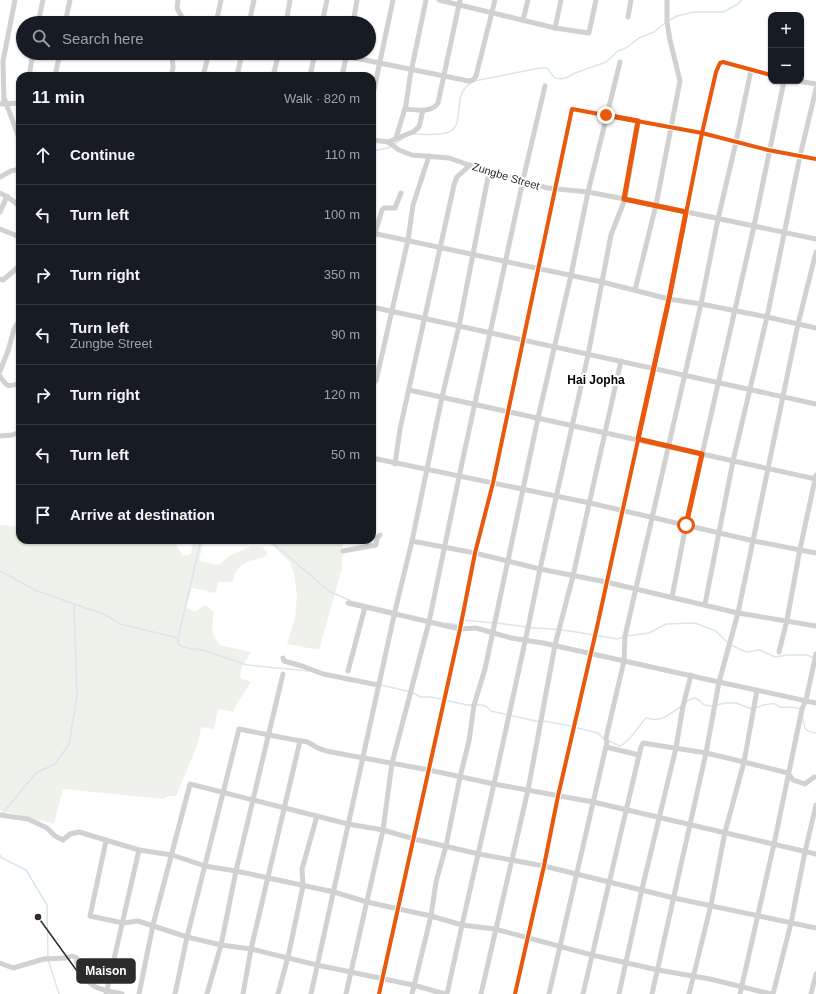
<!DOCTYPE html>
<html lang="en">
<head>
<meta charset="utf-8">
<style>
	body { margin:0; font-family:Helvetica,sans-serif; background:#242831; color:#f1f3f6 }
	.controls { position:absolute; right:12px; top:12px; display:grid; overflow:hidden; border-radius:8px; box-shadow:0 1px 3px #0004 }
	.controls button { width:36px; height:36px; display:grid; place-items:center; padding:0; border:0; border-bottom:1px solid #363941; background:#171b24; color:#f1f3f6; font:20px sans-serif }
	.stop { position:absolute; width:12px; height:12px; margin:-9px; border:3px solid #ea580c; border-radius:50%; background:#fff }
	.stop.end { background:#ea580c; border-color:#fff; box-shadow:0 1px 4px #0008 }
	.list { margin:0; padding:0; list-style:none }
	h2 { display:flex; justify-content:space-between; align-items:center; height:52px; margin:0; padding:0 16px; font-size:17px }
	h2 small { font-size:13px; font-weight:400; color:#9ea1a6 }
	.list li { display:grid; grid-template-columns:26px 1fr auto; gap:12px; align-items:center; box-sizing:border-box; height:60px; padding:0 16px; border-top:1px solid #363941 }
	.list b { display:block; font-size:15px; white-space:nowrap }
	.list p { margin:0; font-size:13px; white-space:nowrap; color:#9ea1a6 }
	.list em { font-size:13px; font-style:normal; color:#9ea1a6 }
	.icon { flex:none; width:22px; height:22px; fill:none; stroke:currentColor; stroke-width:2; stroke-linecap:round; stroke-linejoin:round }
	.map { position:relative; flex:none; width:816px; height:994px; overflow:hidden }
	.search { position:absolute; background:#171b24; box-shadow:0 1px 3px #0004; left:16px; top:16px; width:360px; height:44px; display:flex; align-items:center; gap:10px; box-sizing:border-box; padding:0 14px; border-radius:22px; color:#9ea1a6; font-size:15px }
	.panel { position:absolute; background:#171b24; box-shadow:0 1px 3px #0004; left:16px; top:72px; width:360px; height:472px; border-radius:12px }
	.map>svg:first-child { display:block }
</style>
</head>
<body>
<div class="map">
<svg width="816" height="994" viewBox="0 0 816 994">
	<rect width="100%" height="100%" fill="#fff"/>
	<g fill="#eff2eb">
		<path d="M 0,525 L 20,527 L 20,540 L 173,540 L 183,556 L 191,554 L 193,540 L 204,540 L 199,560 L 212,564 L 219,565 L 229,556 L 252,546 L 262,547 L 268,553 L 263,558 C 253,559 240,563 235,573 C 234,575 234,580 233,582 L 219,582 L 215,593 L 192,588 L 186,607 L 195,612 L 205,605 L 214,612 C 212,627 210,633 220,645 L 251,652 L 242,667 L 240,678 L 251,682 L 235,707 L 234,712 L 218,709 L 214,729 L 201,727 L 198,743 L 176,796 L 169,796 L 163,799 L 63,789 L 54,824 L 0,810 Z"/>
		<polygon points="266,540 349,540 343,542 342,568 319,650 287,644 295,618 297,597 294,573 290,562"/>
	</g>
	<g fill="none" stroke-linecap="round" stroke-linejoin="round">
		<g stroke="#d8e6ee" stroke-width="1.5">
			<polyline points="668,21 677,16 694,12 723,12 738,4 741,0"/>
			<polyline points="474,81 540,68 547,68 555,78 561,79 568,77 575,73 606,62 618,51 626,48 639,38 654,32 665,23"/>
			<path d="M 414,134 C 423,134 440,136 449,132 C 466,125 451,94 471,83"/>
			<polyline points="372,151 388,148 402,139"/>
			<polyline points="269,540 329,591 351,601 392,611"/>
			<polyline points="0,571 37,591 106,615 120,624 178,638 201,540"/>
			<polyline points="463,620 493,623"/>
			<polyline points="446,623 458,625 459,623"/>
			<polyline points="497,623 527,627"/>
			<path d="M 530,628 C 560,628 589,634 617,639 L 623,637"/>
			<polyline points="627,636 649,633 666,624 695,623 716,631 729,644 746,652 760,650 775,657 788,655 807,655 814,658"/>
			<path d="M 178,638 L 178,644 C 186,650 193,648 203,650 L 247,665 L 309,671"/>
			<polyline points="381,685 411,692 421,697 431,697 467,705 482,705 487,707 491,711 540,722"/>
			<polyline points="685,703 689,700 695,698 700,701 704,705 712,706"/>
			<path d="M 716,705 L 726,703 L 736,703 L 752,709 C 759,707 768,702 775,704 C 778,705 778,707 781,707 C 788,708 794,706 801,709"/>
			<path d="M 803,717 C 803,727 805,732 816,733"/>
			<polyline points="543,721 566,725 598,733 605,740"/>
			<path d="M 609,741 L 620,746 C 632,740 637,727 646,718 C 663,723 668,714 682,706"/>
			<polyline points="2,814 36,773 55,764 69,744 77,696 74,605"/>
			<polyline points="0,855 2,858 26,870 47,905 48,959 59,994"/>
		</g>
		<g stroke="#d1d1d1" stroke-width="5">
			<polyline points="178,0 177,8 183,19 194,20 202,23"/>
			<polyline points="439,0 555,28 589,33 596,0"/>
			<polyline points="628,17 631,0"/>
			<polyline points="523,20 528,0"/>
			<polyline points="38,23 43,0"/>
			<polyline points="65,23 70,0"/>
			<polyline points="216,23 221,0"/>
			<polyline points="249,23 254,0"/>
			<polyline points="286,23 290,0"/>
			<polyline points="322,23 327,0"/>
			<polyline points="353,23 357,0"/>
			<polyline points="555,28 561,0"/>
			<polyline points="330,53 469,81 473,80 476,76 495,0"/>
			<polyline points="29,76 33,53"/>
			<polyline points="55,76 60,53"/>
			<polyline points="171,76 173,68 172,53"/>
			<polyline points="203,76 209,53"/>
			<polyline points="237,76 242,53"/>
			<polyline points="273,76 279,53"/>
			<polyline points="310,76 315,53"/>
			<polyline points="342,76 347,53"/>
			<polyline points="798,81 816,84"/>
			<polyline points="372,99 393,0"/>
			<polyline points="5,100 20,141"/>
			<polyline points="0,104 20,103"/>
			<polyline points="4,104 3,61 15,0"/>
			<path d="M 405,109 C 416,110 432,113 438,103 L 460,0"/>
			<polyline points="396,138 406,105 410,77 426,0"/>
			<polyline points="372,140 388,142 413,132 419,127 423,110"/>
			<polyline points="388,142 399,150 412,155 449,158 489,172 503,177 523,180 547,188 588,192 625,199 816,239"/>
			<polyline points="0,177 11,171 20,169"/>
			<path d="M 0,193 C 6,196 15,202 20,207"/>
			<polyline points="0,212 7,196"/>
			<polyline points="0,229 20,237"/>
			<polyline points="372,233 602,282 669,299 701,304 767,317 816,328"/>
			<polyline points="372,243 382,210 384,208 395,208 401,193"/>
			<polyline points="0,279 3,280 17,268 20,264"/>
			<polyline points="635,290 656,205 680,81 670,40 667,22 667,0"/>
			<polyline points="372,307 816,404"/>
			<polyline points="0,371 8,351 14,329 20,320"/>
			<path d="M 0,376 C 6,386 8,388 20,383"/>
			<polyline points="376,381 408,240 413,205 429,156"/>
			<polyline points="409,390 816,479"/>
			<polyline points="0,436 12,435 20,432"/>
			<polyline points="372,458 590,503 754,541 816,553"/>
			<polyline points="395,464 400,429 454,185 457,177 470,165"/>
			<polyline points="412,541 475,553 540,569 606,582 738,613 816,626"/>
			<polyline points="343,551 376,545 377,538 380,535"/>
			<polyline points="672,597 686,525 754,226 784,81"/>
			<polyline points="348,603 460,629 476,628 511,638 543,643 719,682 816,703"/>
			<polyline points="705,604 733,461 767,317 800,156 816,89"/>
			<polyline points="779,652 787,620 800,549 816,475"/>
			<polyline points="283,658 284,661 302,666 323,674 378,685"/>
			<polyline points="348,671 365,607"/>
			<polyline points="606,747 639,755"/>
			<polyline points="0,815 28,819 47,828 55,836 63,840 70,834 79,832 139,850 172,855 205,866 236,871 334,892 367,902 431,916 462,925 495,929 592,955 658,970 710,979 771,994"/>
			<polyline points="106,841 90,916 123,923 138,921 187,937 221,945 251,949 317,965 413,985 445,994"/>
			<path d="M 0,963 L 13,968 L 44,959 L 66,958 L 72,956 L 77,958 C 76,965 79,968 82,973 C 93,991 102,989 122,994"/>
			<polyline points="106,994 139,850"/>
			<polyline points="139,994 153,925 190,784 348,824 383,830 414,839 479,854 544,866 674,898 816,928"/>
			<path d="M 175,994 L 187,937 L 239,729 L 300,741 C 309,740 311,745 318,748 C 322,750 327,751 331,752 L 429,770 L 494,784 L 593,802 L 816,854"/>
			<polyline points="207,994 221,945 236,871 283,674"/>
			<polyline points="243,994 251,949 300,741"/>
			<polyline points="278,994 288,957 303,886 302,869 317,816"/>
			<polyline points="311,994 395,611 412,541 442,397 459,326 489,172"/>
			<polyline points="346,994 383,830 392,763 429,622 459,477 523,180 545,86"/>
			<polyline points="379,994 460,629 475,553 493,483 572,109 702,133 768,150 816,159"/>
			<polyline points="412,994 431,916 436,882 446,846 460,777 469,741 474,705 485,669 538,418 571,275 588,192 620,62"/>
			<polyline points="447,994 462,925 494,784 528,628 540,569 588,355 611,235 625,199 638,121"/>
			<polyline points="481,994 528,790 555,645 573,576 621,361"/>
			<polyline points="515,994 544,866 558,796 597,627 669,299 702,133 716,72 720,63 723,62 771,75"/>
			<polyline points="549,994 607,742 606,738 624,661 625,636 701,304 718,219 736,142 751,70"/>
			<polyline points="583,994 641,747 643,743 706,753 744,762 788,773 793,780 805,784 814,777 816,777"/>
			<polyline points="619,994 642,889 676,748 683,706 691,675"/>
			<polyline points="652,994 706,753 719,682 738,613 798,324 816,252"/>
			<polyline points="689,994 711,905 725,832 744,762 757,690"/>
			<polyline points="740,994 774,844 802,709 806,700 816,654"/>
			<polyline points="773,994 791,923 805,852 816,805"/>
			<polyline points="811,994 816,974"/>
		</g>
		<defs>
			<g id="cycleway">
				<polyline points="379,994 460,629 475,553 493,483 572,109 702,133 768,150 816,159"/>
				<polyline points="515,994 544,866 558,796 597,627 669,299 702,133 716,72 720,63 723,62 771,75"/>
			</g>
		</defs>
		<use href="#cycleway" stroke="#fff" stroke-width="6"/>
		<use href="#cycleway" stroke="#e8590c" stroke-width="4"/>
	</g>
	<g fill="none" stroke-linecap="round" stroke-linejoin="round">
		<polyline stroke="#ea580c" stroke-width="5" points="606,115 638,121 624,199 686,212 669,299 638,439 702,454 686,525"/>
	</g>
	<g text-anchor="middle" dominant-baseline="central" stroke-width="4" stroke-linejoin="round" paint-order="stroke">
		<g font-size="11" fill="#2c2c2c" stroke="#fff">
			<text transform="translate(506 176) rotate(17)">Zungbe Street</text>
		</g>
		<g font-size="12" font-weight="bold" fill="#000" stroke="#fff">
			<text x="596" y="380">Hai Jopha</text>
		</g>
	</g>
	<path fill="none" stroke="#2c2c2c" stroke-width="1.5" d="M38 917L77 971"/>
	<circle fill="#2c2c2c" stroke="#fff" stroke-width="1.5" cx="38" cy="917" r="4"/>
	<rect fill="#2c2c2c" stroke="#2c2c2c" stroke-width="1.5" x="77" y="959" width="58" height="24" rx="4"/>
	<g font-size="12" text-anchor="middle" font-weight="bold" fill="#fff">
		<text x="106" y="975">Maison</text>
	</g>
</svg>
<div class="controls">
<button>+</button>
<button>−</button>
</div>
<div class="stop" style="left:686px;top:525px"></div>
<div class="stop end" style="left:606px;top:115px"></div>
<div class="search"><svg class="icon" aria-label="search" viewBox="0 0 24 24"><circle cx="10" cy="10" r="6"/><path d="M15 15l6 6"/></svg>Search here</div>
<section class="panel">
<h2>11 min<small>Walk · 820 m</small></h2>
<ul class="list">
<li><svg class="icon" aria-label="ahead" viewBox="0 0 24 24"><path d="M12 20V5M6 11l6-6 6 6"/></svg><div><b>Continue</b></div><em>110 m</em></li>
<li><svg class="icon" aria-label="left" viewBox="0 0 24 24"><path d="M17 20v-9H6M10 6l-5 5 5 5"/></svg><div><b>Turn left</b></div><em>100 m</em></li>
<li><svg class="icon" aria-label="right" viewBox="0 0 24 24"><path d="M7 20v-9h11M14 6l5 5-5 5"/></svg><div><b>Turn right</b></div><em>350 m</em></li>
<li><svg class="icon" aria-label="left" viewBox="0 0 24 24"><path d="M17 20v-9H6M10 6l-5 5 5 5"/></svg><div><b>Turn left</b><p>Zungbe Street</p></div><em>90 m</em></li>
<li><svg class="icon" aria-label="right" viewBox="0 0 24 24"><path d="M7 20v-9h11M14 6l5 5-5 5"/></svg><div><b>Turn right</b></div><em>120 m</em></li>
<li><svg class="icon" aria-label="left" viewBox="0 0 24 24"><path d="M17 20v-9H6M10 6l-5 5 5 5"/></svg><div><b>Turn left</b></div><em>50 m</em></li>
<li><svg class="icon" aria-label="arrive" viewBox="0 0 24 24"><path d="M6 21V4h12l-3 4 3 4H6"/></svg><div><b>Arrive at destination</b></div></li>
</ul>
</section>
</div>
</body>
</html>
